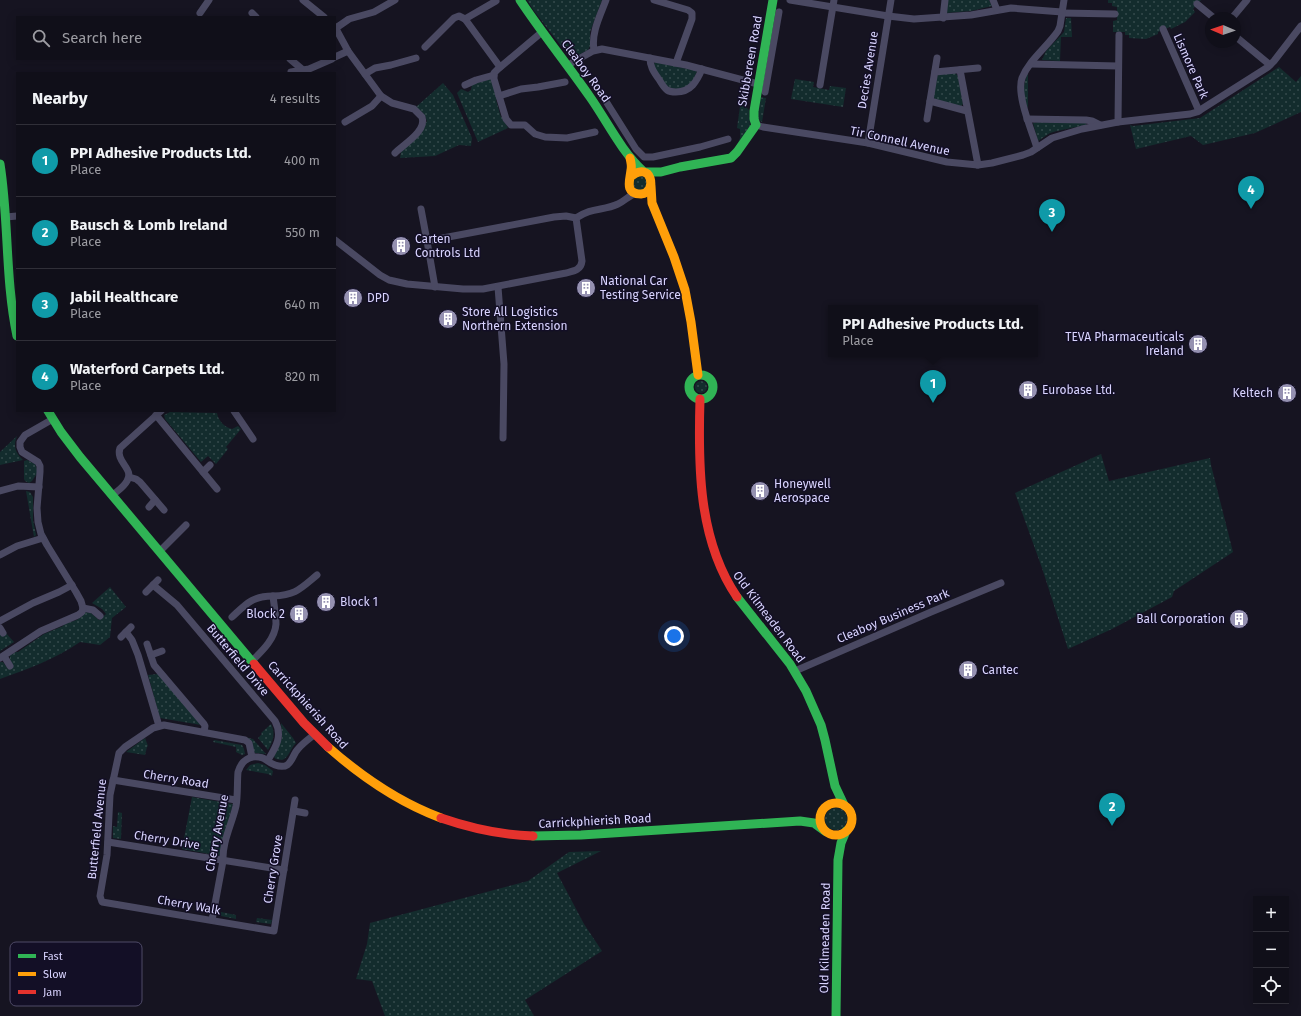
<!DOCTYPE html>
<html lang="en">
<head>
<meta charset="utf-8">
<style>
	body { margin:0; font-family:"Fira Sans",sans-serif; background:#191822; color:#f1f3f6 }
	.controls { position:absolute; right:12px; bottom:12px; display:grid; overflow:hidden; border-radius:0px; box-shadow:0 2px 10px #0003 }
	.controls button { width:36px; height:36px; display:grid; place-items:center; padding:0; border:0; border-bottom:1px solid #302f38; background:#100f19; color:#f1f3f6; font:20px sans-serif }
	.compass { position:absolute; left:1205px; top:12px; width:36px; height:36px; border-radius:50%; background:#100f19; box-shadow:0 2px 10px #0003; rotate:272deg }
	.you { position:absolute; left:674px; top:636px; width:14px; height:14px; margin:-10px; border:3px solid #fff; border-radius:50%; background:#1a73e8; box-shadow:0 0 0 6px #1a73e833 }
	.badge { display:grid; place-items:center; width:26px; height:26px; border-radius:50%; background:#d93025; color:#fff; font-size:13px; font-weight:700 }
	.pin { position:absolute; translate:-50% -33px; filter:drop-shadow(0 1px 2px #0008) }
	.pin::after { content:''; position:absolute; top:21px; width:14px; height:12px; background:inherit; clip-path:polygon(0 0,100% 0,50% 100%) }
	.popup { position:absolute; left:828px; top:305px; width:210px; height:52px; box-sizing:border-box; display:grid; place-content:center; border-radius:0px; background:#100f19; filter:drop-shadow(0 1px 3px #0005); font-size:13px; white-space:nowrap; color:#9c9ca2 }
	.popup b { font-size:15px; color:#f1f3f6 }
	.popup::after { content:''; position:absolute; left:50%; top:100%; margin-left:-8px; border:8px solid transparent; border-top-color:#100f19 }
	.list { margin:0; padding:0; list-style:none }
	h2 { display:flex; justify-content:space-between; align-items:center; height:52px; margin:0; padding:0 16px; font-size:17px }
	h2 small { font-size:13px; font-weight:400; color:#9c9ca2 }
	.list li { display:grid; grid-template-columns:26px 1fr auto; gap:12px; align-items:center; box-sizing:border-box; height:72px; padding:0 16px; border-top:1px solid #302f38 }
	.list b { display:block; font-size:15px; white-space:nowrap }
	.list p { margin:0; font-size:13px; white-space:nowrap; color:#9c9ca2 }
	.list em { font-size:13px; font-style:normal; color:#9c9ca2 }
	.icon { flex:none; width:22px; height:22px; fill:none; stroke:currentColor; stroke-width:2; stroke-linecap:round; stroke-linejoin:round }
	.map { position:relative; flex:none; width:1301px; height:1016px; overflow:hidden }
	.search { position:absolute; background:#100f19; box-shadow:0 2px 10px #0003; left:16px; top:16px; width:320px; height:44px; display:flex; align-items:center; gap:10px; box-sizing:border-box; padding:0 14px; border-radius:0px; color:#9c9ca2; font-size:15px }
	.panel { position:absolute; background:#100f19; box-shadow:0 2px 10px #0003; left:16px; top:72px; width:320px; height:340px; border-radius:0px }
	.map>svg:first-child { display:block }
</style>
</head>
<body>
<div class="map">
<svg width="1301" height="1016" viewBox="0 0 1301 1016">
	<defs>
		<pattern id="grass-dots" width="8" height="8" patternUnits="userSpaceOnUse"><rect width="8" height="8" fill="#132c2d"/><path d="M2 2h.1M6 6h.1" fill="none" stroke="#354a4c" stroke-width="1.8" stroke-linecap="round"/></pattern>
	</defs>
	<rect width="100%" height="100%" fill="#161421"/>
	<g fill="url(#grass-dots)">
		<polygon points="527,0 602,0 590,32 590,46 588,50 572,58 568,55 534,11"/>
		<polygon points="948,0 989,0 992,6 971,11 946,13"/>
		<polygon points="1108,0 1201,0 1193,9 1195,12 1185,22 1171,29 1170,27 1158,32 1158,34 1146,39 1129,38 1129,35 1125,35 1125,32 1113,32 1113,21 1117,20 1117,7 1112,6 1112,3 1108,3"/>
		<polygon points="1066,18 1071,18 1072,37 1061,37 1060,61 1042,60 1046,51 1064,32"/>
		<path d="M 655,62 L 697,71 C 693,83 689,89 676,89 C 672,89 669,88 667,86 C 662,81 658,73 655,68 L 654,64 Z"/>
		<polygon points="1279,67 1296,82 1301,76 1301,112 1255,133 1203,145 1191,136 1136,149 1130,125 1133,126 1200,118"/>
		<path d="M 1028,72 L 1028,108 C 1022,98 1023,82 1028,72 Z"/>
		<polygon points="955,73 958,76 963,104 960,107 936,101 933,96 937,76 940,74"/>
		<polygon points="491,79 498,99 496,100 501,117 502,117 508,128 478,142 457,93 461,89 468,92 471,90 472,84"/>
		<polygon points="795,79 814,82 813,87 829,90 830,86 846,88 843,107 791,99"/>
		<polygon points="443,83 453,95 472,138 471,146 459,145 435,156 400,158 402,147 417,137 427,121 424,114 416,107"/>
		<polygon points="743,85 748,86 750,93 748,94 746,107 749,110 750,126 737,145 740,138 740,129 737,128"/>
		<polygon points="759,97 766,98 762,122 760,121 756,115"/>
		<polygon points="1038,122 1086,123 1086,125 1057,131 1050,133 1038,141 1033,123"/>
		<circle cx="640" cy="183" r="7"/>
		<circle cx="701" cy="387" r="6"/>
		<path d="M 170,412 L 217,413 C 218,420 224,427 232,429 L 238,426 L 241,429 L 226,447 L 228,449 L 216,464 L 208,456 L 201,462 L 165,419 L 164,415 Z"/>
		<path d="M 17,436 C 13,445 15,453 23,460 L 0,465 L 0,452 Z"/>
		<polygon points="1101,454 1109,481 1210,458 1211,465 1233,552 1174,591 1172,597 1112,629 1068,649 1042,568 1015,493"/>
		<polygon points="27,460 35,464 38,472 32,481 29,483 25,481 24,479 24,461"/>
		<polygon points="26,491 30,492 33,497 33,520 36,535 34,537"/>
		<path d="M 110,587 L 126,607 L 112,618 L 110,637 L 100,645 L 80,642 C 56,659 27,669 0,679 L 0,662 L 3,662 L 8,669 L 13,666 L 10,660 L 10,655 L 16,652 L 18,652 L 44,634 L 63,626 L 64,624 C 73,621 81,620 85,612 L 91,613 L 99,620 L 106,614 L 102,609 L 92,603 Z"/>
		<polygon points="5,632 14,642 0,651 0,633"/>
		<polygon points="158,674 201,725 160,718 148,675"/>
		<path d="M 281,723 L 293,738 L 296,743 C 290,749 289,758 282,760 L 276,759 L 274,757 L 282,738 Z"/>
		<path d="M 271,724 C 276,734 273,741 268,750 L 258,738 L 262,734 L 261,733 Z"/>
		<polygon points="245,737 253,739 266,754 255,753"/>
		<polygon points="145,738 148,746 147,747 145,755 126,752"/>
		<polygon points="214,740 242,745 244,749 245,754 242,755 236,752 236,747 213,742"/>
		<polygon points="258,763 265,765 273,771 272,776 268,774 246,770 250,765"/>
		<polygon points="192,797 233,804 225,832 220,856 182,849"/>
		<circle cx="836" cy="819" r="11"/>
		<polygon points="118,812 122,813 121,839 113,838 113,826 117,827"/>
		<polygon points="601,851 557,873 584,924 602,951 525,1000 534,1016 385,1016 372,981 356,979 367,944 370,923 528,881 569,852"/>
		<polygon points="221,912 236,915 236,919 221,916"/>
		<polygon points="257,918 272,920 271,924 256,922"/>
	</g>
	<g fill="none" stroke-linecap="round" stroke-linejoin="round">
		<g stroke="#4a4962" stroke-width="7">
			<polyline points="303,0 324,17"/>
			<polyline points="654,0 688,10 692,13 692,19 676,63"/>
			<polyline points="790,0 888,16 914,19 971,15 1011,8 1062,12"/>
			<polyline points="993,0 997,10"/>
			<polyline points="1197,4 1214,18"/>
			<polyline points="200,13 209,0"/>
			<polyline points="252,13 256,17"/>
			<polyline points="1062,13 1115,14"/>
			<polyline points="943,18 945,0"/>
			<polyline points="1232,18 1247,0"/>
			<polyline points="465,19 500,67"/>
			<path d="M 335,27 L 348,51 L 381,96 L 392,103 L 414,109 L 422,117 C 427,131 404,144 395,153"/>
			<polyline points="336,28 349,19 374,12 395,0"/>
			<polyline points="1163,29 1199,111"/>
			<polyline points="542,32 498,69 494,73 494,79 506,119 511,125 525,125 535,134 545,137 567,138 595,132"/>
			<polyline points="1235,36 1270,65"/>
			<polyline points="425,47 454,18 459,16 465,19 496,1"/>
			<path d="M 594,50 C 591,33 600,16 606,0"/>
			<polyline points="335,57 348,51"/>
			<path d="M 650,58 C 650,66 653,71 658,78 C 661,82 663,87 667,90 C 670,92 673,92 676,92 C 691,92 697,81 702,69"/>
			<polyline points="290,59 303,70"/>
			<polyline points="1031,64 1118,66"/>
			<polyline points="568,65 593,51 602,49 686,65 758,84"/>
			<polyline points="960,70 978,165"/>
			<polyline points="291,72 309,69 332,59"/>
			<polyline points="935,72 978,68"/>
			<polyline points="365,74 375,68 391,65 416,58"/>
			<polyline points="465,85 476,80 494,75"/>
			<polyline points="820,85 834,0"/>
			<polyline points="765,92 779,12"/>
			<polyline points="602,95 636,149 644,157 653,157 700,147 728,139"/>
			<polyline points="499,96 521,89 538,87 565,82"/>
			<polyline points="930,101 967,111"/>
			<polyline points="927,119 937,58"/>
			<polyline points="1027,119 1086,120 1092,121 1100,125"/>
			<polyline points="345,122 372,106 381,96"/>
			<polyline points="1118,122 1119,35"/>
			<polyline points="756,125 763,127 868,143 947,162 978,165 992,163 1023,155 1031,152 1052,138 1082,129 1118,122 1190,114 1197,112 1268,67 1274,61 1301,26"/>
			<polyline points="868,143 891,0"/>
			<path d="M 1037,148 C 1032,131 1016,95 1022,78 C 1029,60 1047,47 1058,31 L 1060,26 L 1064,0"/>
			<polyline points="421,209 427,241"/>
			<polyline points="6,217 17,216"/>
			<path d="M 335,240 L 380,275 L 389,280 L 407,284 L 463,289 L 483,289 L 566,273 C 574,271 581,270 582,261 L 576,218 C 592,207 603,211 618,204 C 625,201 629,195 637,193"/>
			<polyline points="435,287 427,241 554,217 566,216 576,218"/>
			<polyline points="498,287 504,364 503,438"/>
			<polyline points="234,411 253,439"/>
			<polyline points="156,415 217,489"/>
			<polyline points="53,419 25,435 20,442 20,447 22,452 38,462 40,466 40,472 37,508 38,522 41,534 47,545 76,592 81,601 83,608 93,610 100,616"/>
			<polyline points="203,472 210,465"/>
			<polyline points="129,477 136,479 140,482 164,510"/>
			<polyline points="0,491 18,486 39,487"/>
			<path d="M 113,495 C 117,491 124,487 127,481 C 135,469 115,462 120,448 L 161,411"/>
			<polyline points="149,507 155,500"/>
			<polyline points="160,551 186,525"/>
			<polyline points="0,555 17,546 43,538"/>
			<path d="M 153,585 L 177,605 L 275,721 C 283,736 276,747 268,760"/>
			<polyline points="146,592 158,580"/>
			<path d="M 232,617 C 246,604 252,596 273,596"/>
			<polyline points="0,621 33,603 59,592 72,585"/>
			<polyline points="0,628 3,633"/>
			<polyline points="126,632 132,640 138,655 159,726"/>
			<polyline points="121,637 131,627"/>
			<polyline points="147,644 154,665 204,724 205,726 204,732"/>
			<polyline points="151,655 162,651"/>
			<polyline points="4,656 10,666"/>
			<polyline points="0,658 41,631 78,615 82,612 83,608"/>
			<path d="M 252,661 C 262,651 275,639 276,624 C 276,615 274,605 273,596 C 296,595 300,589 317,575"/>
			<polyline points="795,671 931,612 1001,583"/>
			<polyline points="113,780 236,800"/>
			<path d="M 295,800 L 274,931 L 102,902 L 100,896 L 107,855 L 110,795 L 119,753 L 125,747 L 153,728 L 164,725 L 245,740 L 249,743 L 252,757 C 267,756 264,761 275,765 C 292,771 291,756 298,749 C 303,743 309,739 315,734"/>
			<polyline points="294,811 305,813"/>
			<polyline points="108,842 284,870"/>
			<path d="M 212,920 L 223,861 C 222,842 232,824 236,806 C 238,795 237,783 238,772 C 241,763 244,760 252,757"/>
		</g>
		<g stroke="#30b455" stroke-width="9">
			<path d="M 520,0 C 542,33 567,64 590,97 C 607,121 621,151 643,171"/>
			<path d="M 0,164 C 9,221 5,279 17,336"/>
			<polyline points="646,172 661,172 680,167 731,158 737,152 756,125 754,119 754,111 773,0"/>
			<circle cx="701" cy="387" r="12"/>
			<polyline points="48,411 61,432 80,457 254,664"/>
			<polyline points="737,597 790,664 806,691 821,725 825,740 835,786 844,805"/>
			<polyline points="533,836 581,835 800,821 814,823 825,831"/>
			<polyline points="836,1016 838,860 841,843 846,831"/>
		</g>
		<g stroke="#ff9f0a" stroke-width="9">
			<path d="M 630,158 C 631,162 632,166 631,170 C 630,180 624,194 641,194 C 658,193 652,159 630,177"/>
			<polyline points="651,186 652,203 674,257 685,290 691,322 698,375"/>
			<path d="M 328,747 C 362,777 398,802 441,818"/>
			<circle cx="836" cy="819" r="16"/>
		</g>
		<g stroke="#e5322d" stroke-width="9">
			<path d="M 700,399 C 698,465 698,540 737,597"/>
			<polyline points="254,664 304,723 328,747"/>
			<path d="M 441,818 C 470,828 502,835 533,836"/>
		</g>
	</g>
	<defs>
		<symbol id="building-disc" viewBox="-11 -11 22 22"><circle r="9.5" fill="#9591b1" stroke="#130f26"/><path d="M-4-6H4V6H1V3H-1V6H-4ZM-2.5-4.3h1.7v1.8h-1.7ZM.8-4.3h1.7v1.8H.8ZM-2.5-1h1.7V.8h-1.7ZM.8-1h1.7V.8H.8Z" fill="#fff"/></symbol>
	</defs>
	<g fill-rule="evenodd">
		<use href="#building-disc" x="390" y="235" width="22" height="22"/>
		<use href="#building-disc" x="575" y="277" width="22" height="22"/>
		<use href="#building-disc" x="342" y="287" width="22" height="22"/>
		<use href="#building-disc" x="437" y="308" width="22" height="22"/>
		<use href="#building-disc" x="1187" y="333" width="22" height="22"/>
		<use href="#building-disc" x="1017" y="379" width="22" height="22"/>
		<use href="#building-disc" x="1276" y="382" width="22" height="22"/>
		<use href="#building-disc" x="749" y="480" width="22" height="22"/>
		<use href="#building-disc" x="315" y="591" width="22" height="22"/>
		<use href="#building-disc" x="288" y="603" width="22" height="22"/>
		<use href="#building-disc" x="1228" y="608" width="22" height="22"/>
		<use href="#building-disc" x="957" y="659" width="22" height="22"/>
	</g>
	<g text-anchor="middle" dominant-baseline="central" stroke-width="3" stroke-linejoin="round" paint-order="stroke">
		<g font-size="12" fill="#d9d4ff" stroke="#130f26">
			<text transform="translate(750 61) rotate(-80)">Skibbereen Road</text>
			<text transform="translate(1191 66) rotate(66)">Lismore Park</text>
			<text transform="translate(868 70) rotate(-81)">Decies Avenue</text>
			<text transform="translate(586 71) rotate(54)">Cleaboy Road</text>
			<text transform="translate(900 141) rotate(12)">Tir Connell Avenue</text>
			<text transform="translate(893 616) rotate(-23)">Cleaboy Business Park</text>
			<text transform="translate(769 617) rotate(53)">Old Kilmeaden Road</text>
			<text transform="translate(238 660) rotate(50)">Butterfield Drive</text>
			<text transform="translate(308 705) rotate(48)">Carrickphierish Road</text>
			<text transform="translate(176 779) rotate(9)">Cherry Road</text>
			<text transform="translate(595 821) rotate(-3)">Carrickphierish Road</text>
			<text transform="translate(97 829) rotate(-84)">Butterfield Avenue</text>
			<text transform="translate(217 833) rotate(-79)">Cherry Avenue</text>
			<text transform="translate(167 840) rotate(9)">Cherry Drive</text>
			<text transform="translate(273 869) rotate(-81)">Cherry Grove</text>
			<text transform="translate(189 905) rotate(10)">Cherry Walk</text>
			<text transform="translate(825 938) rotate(-89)">Old Kilmeaden Road</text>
		</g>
		<g font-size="12" fill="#d9d4ff" stroke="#130f26" text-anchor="start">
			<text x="415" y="239">Carten<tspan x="415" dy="14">Controls Ltd</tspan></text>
			<text x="600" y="281">National Car<tspan x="600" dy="14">Testing Service</tspan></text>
			<text x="367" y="298">DPD</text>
			<text x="462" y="312">Store All Logistics<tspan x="462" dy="14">Northern Extension</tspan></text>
			<text x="1184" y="337" text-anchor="end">TEVA Pharmaceuticals<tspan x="1184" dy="14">Ireland</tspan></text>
			<text x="1042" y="390">Eurobase Ltd.</text>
			<text x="1273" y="393" text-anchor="end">Keltech</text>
			<text x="774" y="484">Honeywell<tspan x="774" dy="14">Aerospace</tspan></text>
			<text x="340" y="602">Block 1</text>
			<text x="285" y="614" text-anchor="end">Block 2</text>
			<text x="1225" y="619" text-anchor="end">Ball Corporation</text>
			<text x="982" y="670">Cantec</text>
		</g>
	</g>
	<rect x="10" y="942" width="132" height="64" rx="6" fill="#130f26" stroke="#4e4a67" stroke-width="1"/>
	<rect x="18" y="954" width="18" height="4" fill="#30b455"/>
	<rect x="18" y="972" width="18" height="4" fill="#ff9f0a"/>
	<rect x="18" y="990" width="18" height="4" fill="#e5322d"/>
	<g font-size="11" fill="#d9d4ff">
		<text x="43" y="960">Fast</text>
		<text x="43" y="978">Slow</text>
		<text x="43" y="996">Jam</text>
	</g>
</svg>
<div class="controls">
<button>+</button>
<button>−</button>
<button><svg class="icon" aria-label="locate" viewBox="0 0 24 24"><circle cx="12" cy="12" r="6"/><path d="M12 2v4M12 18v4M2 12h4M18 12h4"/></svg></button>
</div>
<svg class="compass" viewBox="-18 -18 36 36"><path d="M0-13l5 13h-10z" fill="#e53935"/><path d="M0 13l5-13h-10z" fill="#9c9ca2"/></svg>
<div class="you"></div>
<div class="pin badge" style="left:933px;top:403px;background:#0f9aa8">1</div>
<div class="popup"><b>PPI Adhesive Products Ltd.</b>Place</div>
<div class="pin badge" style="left:1112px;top:826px;background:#0f9aa8">2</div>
<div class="pin badge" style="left:1052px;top:232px;background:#0f9aa8">3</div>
<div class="pin badge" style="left:1251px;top:209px;background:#0f9aa8">4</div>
<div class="search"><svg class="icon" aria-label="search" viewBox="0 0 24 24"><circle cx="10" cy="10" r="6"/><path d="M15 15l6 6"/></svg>Search here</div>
<section class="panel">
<h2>Nearby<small>4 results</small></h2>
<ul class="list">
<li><span class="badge" style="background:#0f9aa8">1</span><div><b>PPI Adhesive Products Ltd.</b><p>Place</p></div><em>400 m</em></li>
<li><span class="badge" style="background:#0f9aa8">2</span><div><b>Bausch &amp; Lomb Ireland</b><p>Place</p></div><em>550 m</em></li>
<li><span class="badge" style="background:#0f9aa8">3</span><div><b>Jabil Healthcare</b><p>Place</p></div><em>640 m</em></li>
<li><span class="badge" style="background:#0f9aa8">4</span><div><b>Waterford Carpets Ltd.</b><p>Place</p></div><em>820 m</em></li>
</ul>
</section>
</div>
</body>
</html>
